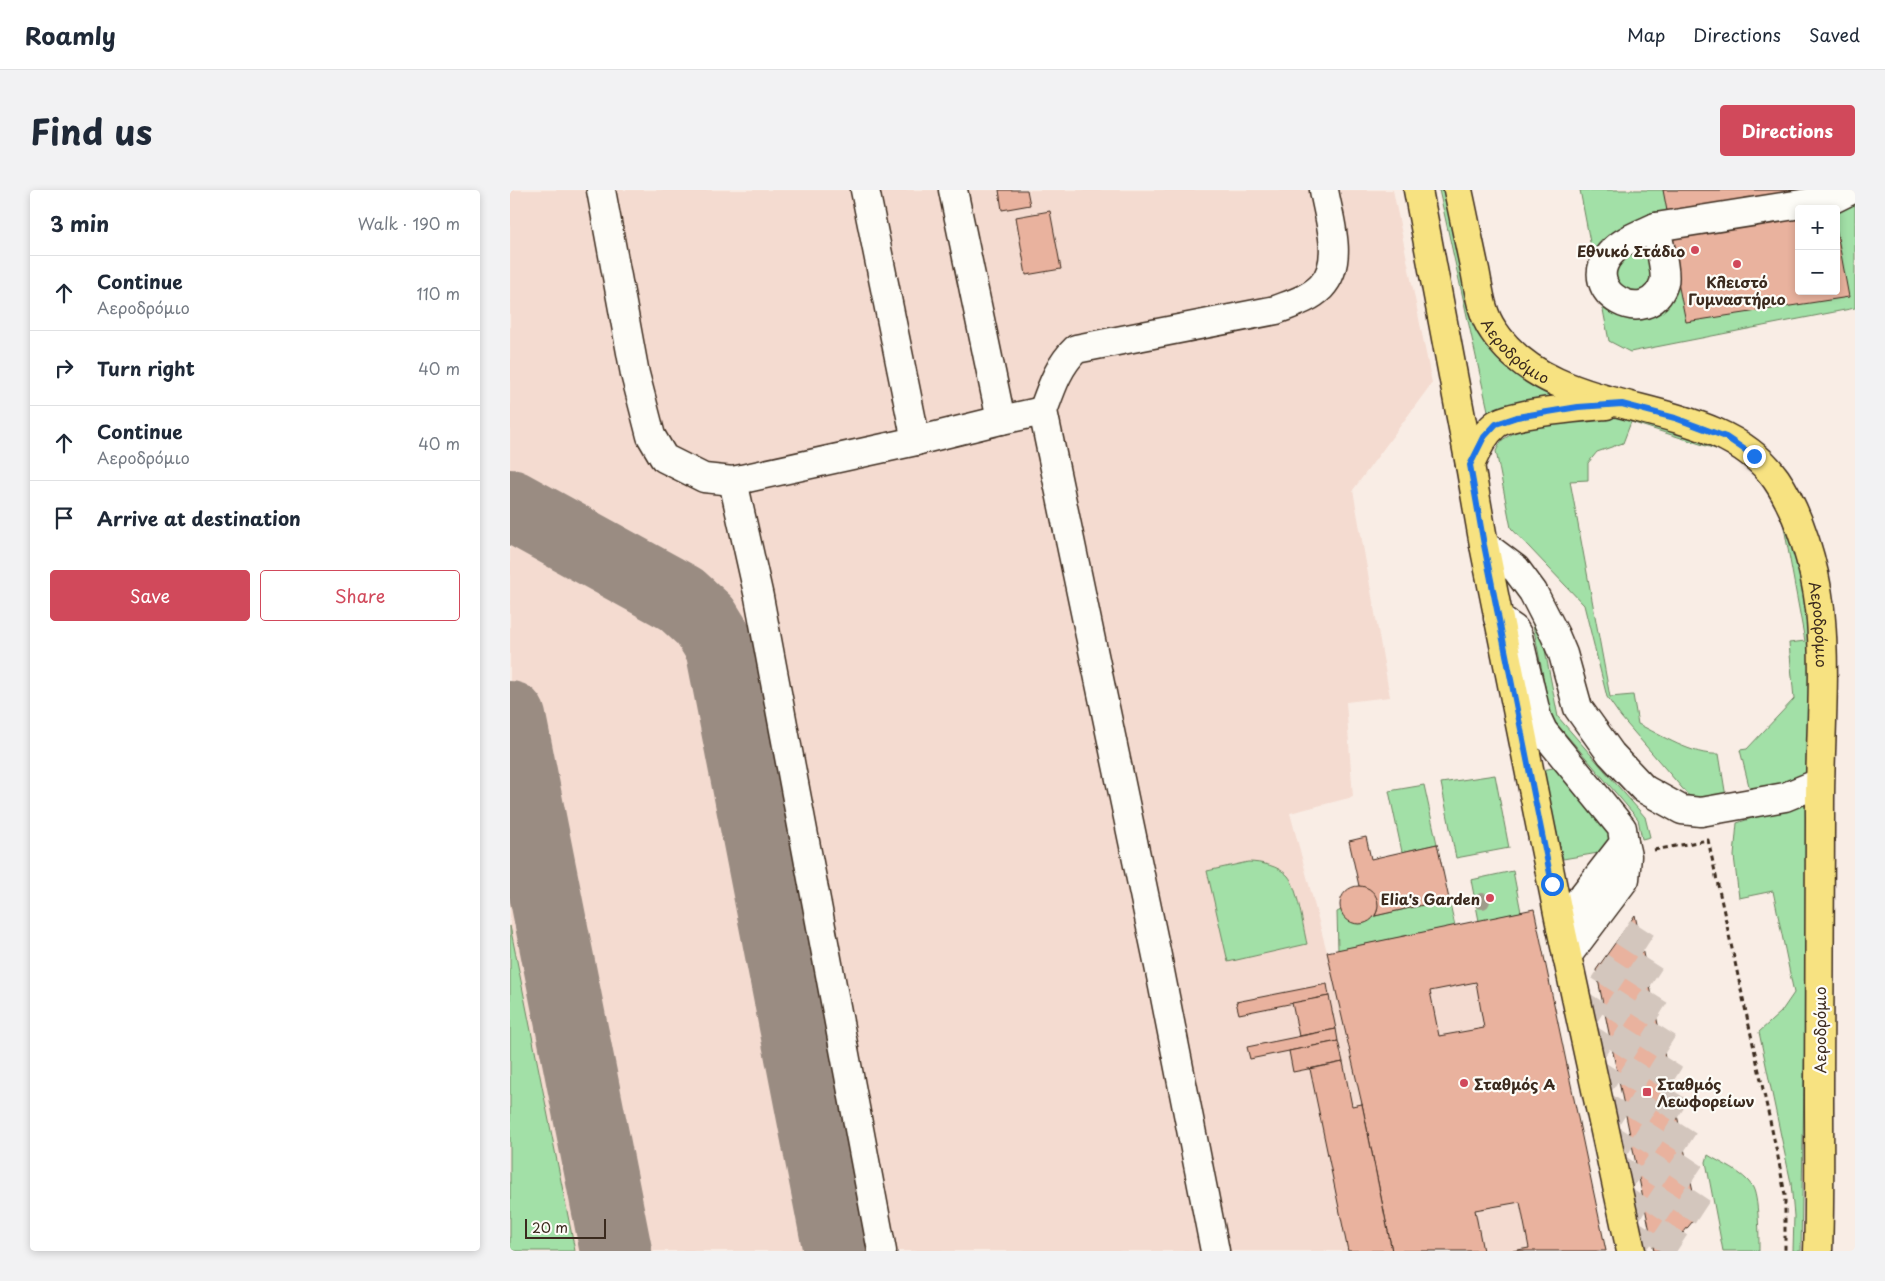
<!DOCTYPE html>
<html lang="en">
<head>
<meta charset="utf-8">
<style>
	body { margin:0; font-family:"Playpen Sans",sans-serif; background:#f2f2f3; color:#1f2937 }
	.controls { position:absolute; right:15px; top:15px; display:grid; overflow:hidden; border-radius:5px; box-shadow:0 2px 8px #0003 }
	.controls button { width:45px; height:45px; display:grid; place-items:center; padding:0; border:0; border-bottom:1px solid #e0e1e3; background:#fff; color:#1f2937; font:25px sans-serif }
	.scale { position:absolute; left:15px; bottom:12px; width:81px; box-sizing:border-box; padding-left:5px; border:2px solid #3b2a1e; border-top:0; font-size:14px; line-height:18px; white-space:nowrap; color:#3b2a1e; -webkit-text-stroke:4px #fdfcf7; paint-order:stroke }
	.stop { position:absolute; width:15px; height:15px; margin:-11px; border:4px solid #1a73e8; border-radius:50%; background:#fff }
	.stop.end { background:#1a73e8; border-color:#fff; box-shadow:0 1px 5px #0008 }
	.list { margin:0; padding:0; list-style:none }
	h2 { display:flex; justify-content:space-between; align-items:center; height:65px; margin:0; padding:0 20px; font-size:21px }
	h2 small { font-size:16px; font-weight:400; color:#747a83 }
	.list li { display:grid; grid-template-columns:32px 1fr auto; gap:15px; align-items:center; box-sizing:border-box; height:75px; padding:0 20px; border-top:1px solid #e0e1e3 }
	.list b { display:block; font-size:19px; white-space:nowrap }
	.list p { margin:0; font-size:16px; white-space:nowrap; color:#747a83 }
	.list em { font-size:16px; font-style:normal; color:#747a83 }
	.actions { display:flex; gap:10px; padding:15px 20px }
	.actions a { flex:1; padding:11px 0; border:1px solid #d1495b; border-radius:5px; text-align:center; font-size:18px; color:#d1495b }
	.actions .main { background:#d1495b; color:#fff }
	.icon { flex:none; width:28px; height:28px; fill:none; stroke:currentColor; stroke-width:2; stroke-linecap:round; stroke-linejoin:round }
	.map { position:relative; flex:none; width:1345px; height:1061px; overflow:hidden; border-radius:5px }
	header { display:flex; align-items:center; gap:30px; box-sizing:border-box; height:70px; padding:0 25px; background:#fff; border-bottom:1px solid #e0e1e3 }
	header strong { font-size:24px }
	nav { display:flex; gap:28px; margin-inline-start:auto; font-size:18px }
	.intro { display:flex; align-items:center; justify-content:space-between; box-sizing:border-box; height:120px; padding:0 30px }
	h1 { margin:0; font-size:35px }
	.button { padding:12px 22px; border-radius:5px; background:#d1495b; color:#fff; font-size:18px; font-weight:700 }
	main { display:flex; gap:30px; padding:0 30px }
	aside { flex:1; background:#fff; border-radius:5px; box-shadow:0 2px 8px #0003 }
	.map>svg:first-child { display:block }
</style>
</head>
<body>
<header>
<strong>Roamly</strong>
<nav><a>Map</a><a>Directions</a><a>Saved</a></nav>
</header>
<div class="intro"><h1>Find us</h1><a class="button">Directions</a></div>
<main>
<aside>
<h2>3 min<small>Walk · 190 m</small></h2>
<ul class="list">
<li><svg class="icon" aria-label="ahead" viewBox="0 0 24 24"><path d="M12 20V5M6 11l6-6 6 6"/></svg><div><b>Continue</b><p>Αεροδρόμιο</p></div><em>110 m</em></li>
<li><svg class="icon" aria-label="right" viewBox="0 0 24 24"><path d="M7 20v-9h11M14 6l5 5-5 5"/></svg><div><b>Turn right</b></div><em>40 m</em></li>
<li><svg class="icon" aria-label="ahead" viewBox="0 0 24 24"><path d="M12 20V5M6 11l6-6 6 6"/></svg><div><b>Continue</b><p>Αεροδρόμιο</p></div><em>40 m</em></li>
<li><svg class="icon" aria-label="arrive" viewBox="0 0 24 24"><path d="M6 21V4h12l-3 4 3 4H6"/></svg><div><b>Arrive at destination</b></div></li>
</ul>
<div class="actions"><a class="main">Save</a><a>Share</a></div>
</aside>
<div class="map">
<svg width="1345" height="1061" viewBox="0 0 1345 1061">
	<rect width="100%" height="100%" fill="#f9ede5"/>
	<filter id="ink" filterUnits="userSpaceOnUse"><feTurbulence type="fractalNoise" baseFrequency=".02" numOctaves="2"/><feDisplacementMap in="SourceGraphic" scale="10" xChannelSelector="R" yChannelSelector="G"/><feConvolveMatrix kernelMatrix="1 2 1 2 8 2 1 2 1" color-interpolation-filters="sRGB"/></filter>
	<g filter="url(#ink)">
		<polygon fill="#f4dbd0" points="0,0 883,0 922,193 843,300 880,507 836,512 843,607 780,623 817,762 1024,719 1096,1061 0,1061"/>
		<g fill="#a2e0a7" stroke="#6e8562" fill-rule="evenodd">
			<polygon points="929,0 941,0 975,137 1063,208 979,225"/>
			<path d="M 1070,0 L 1345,0 L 1345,118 L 1120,162 L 1099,151 ZM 1289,19 L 1326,19 L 1326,101 L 1289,101 Z"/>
			<path d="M 1106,223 L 1120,228 L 1124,226 L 1212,253 L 1239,270 L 1265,295 L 1283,342 L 1302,451 L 1302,566 L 1300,587 L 1263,604 L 1241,604 L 1230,560 L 1237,559 L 1284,509 L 1279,453 L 1295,451 L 1274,337 L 1263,303 L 1239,278 L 1212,261 L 1121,232 L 1113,253 L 1087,262 L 1078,273 L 1078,290 L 1060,291 L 1100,507 L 1123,505 L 1128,534 C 1151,545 1183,566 1209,564 L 1216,607 L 1198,611 L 1178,605 L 1111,527 L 1097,507 L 1074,415 L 1001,338 L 986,261 L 992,250 L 1007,241 Z"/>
			<polygon points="1029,429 1048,527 1135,627 1140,647 1132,649 1128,629 1041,527 1022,430"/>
			<polygon points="1043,578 1052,580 1101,637 1100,661 1053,669 1032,580"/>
			<polygon points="985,585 999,658 946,668 931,593"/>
			<polygon points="914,595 927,654 892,662 879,601"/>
			<polygon points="1285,614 1299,616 1291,1061 1283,1061 1284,1026 1281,993 1249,842 1271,822 1284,803 1263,701 1229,708 1224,666 1227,633"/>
			<path d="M 738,672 C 751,672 769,676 778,686 C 788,698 793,738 797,754 L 718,772 L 697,681 Z"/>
			<polygon points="1003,681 1011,722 969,731 961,690"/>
			<path d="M 939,709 L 945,736 L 828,760 L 827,722 L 831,720 C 837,735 854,737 865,726 Z"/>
			<polygon points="0,736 65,1061 0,1061"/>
			<path d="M 1198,965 C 1212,974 1233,982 1242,996 C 1249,1005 1249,1048 1249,1061 L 1213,1061 L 1196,972 Z"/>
		</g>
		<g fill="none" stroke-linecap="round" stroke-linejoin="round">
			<g stroke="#9a8c82" stroke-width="72">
				<polyline points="0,315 171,409 195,431 211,457 329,1061"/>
				<polyline points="0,527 106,1061"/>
			</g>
		</g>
		<g fill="#e9b29e" stroke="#3b2a1e" fill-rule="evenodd">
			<polygon points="489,0 517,0 520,15 492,20"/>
			<polygon points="1153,0 1294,0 1158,26"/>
			<polygon points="540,21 551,79 516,85 506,27"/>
			<polygon points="1289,24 1289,101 1326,101 1326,37 1339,107 1176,132 1159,48"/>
			<polygon points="856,647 861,669 927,654 939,709 865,726 867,721 867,709 860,700 849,696 839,651"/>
			<circle cx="849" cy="715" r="19"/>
			<path d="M 1024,719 L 1096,1061 L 1002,1061 L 1019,1058 L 1010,1012 L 965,1020 L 973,1061 L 882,1061 L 852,914 L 817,762 ZM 966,792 L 974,838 L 929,846 L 920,801 Z"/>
			<polygon points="1125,725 1188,1025 1158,1061 1144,1061 1086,780"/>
			<polygon points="817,794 819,806 729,824 726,812"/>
			<polygon points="819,806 826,839 789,846 782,813"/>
			<polygon points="826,839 828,851 740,869 737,857"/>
			<polygon points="828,851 833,872 783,882 779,861"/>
			<polygon points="833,872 842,916 852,914 882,1061 838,1061 800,879"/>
		</g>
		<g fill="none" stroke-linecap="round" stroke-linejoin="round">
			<g stroke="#d3c6bd" stroke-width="28" stroke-dasharray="28 14" stroke-linecap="butt">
				<polyline points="1071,831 1132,737"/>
				<polyline points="1079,865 1140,771"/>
				<polyline points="1086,900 1147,803"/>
				<polyline points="1094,933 1154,838"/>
				<polyline points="1101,965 1160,870"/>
				<polyline points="1108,995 1167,903"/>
				<polyline points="1115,1027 1174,936"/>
				<polyline points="1120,1059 1181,968"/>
				<polyline points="1150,1061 1188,1003"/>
			</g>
			<defs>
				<g id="minor">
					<polyline points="91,0 125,184 141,246 154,268 194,288 223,291 406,251 491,230 533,221"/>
					<polyline points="355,0 406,251"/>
					<polyline points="443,0 491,230"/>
					<path d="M 1146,37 C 1148,50 1157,82 1154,93 C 1138,141 1068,102 1100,64 C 1111,51 1131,44 1146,37 Z"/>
					<polyline points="1146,37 1323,9 1341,0"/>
					<polyline points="223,291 249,407 372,1061"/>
					<polyline points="974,355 1006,379 1023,402 1045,445 1053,464 1068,518 1101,564 1134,599 1172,620 1191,622 1275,607 1309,593"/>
					<polyline points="988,428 1004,439 1008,446 1027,528 1033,541 1112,638 1114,653 1058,725 1051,738"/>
					<polyline points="1057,766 1115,689 1117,666 1114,653"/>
					<path d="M 705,1061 L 647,766 L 533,221 C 541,199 548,176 566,159 L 766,120 C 781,114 799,109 811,97 C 835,72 819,30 814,0"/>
				</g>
				<g id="major">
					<polyline points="908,0 960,275 974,355 1051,738 1121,1061"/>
					<path id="s1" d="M 948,0 C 954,27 959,53 965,80 C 969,100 971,123 983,140 C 1046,236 1203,200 1266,289 C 1290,324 1305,377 1310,419 C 1317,488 1309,558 1310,627 C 1310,719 1309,811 1309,904 C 1309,956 1310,1009 1308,1061"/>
					<path d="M 960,275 C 967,260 972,246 985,235 C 1000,223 1074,217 1096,215"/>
				</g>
			</defs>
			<use href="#minor" stroke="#3b2a1e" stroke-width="31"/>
			<use href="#major" stroke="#3b2a1e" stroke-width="31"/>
			<polyline stroke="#3b2a1e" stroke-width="3" stroke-dasharray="5 4" stroke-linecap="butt" points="1144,660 1198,650 1268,967 1275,1005 1275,1061"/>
			<use href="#minor" stroke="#fdfcf7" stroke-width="28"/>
			<use href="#major" stroke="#f7e281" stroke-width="28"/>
		</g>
		<circle fill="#9f9b8a" cx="972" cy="711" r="8"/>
	</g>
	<g fill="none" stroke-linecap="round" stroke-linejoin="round" filter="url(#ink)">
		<polyline stroke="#1a73e8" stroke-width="6" points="1042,694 974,355 960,275 974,247 986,234 1007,227 1068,217 1112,214 1165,228 1216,247 1244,266"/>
	</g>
	<g fill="#d1495b" stroke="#fdfcf7" stroke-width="2">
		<circle cx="1185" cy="60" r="5"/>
		<circle cx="1227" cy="74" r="5"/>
		<circle cx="980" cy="708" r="5"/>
		<circle cx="954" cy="893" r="5"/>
		<rect x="1132" y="897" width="10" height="10" rx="2.5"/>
	</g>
	<g text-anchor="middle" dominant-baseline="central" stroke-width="4.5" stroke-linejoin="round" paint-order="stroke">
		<g font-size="15" font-weight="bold" fill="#3b2a1e" stroke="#fdfcf7" text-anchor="end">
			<text x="1175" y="60">Εθνικό Στάδιο</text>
			<text x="1227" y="91" text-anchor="middle">Κλειστό<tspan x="1227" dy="17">Γυμναστήριο</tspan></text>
			<text x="970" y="708">Elia's Garden</text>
			<text x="964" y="893" text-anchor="start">Σταθμός Α</text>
			<text x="1147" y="893" text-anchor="start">Σταθμός<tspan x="1147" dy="17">Λεωφορείων</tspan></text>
		</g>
		<g font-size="15" fill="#3b2a1e" stroke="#fdfcf7">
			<text stroke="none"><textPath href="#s1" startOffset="176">Αεροδρόμιο</textPath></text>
			<text stroke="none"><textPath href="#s1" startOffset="626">Αεροδρόμιο</textPath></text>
			<text transform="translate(1309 840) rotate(-90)">Αεροδρόμιο</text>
		</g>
	</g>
</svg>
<div class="controls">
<button>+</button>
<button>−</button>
</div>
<div class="scale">20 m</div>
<div class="stop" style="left:1042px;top:694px"></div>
<div class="stop end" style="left:1244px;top:266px"></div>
</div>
</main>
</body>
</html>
